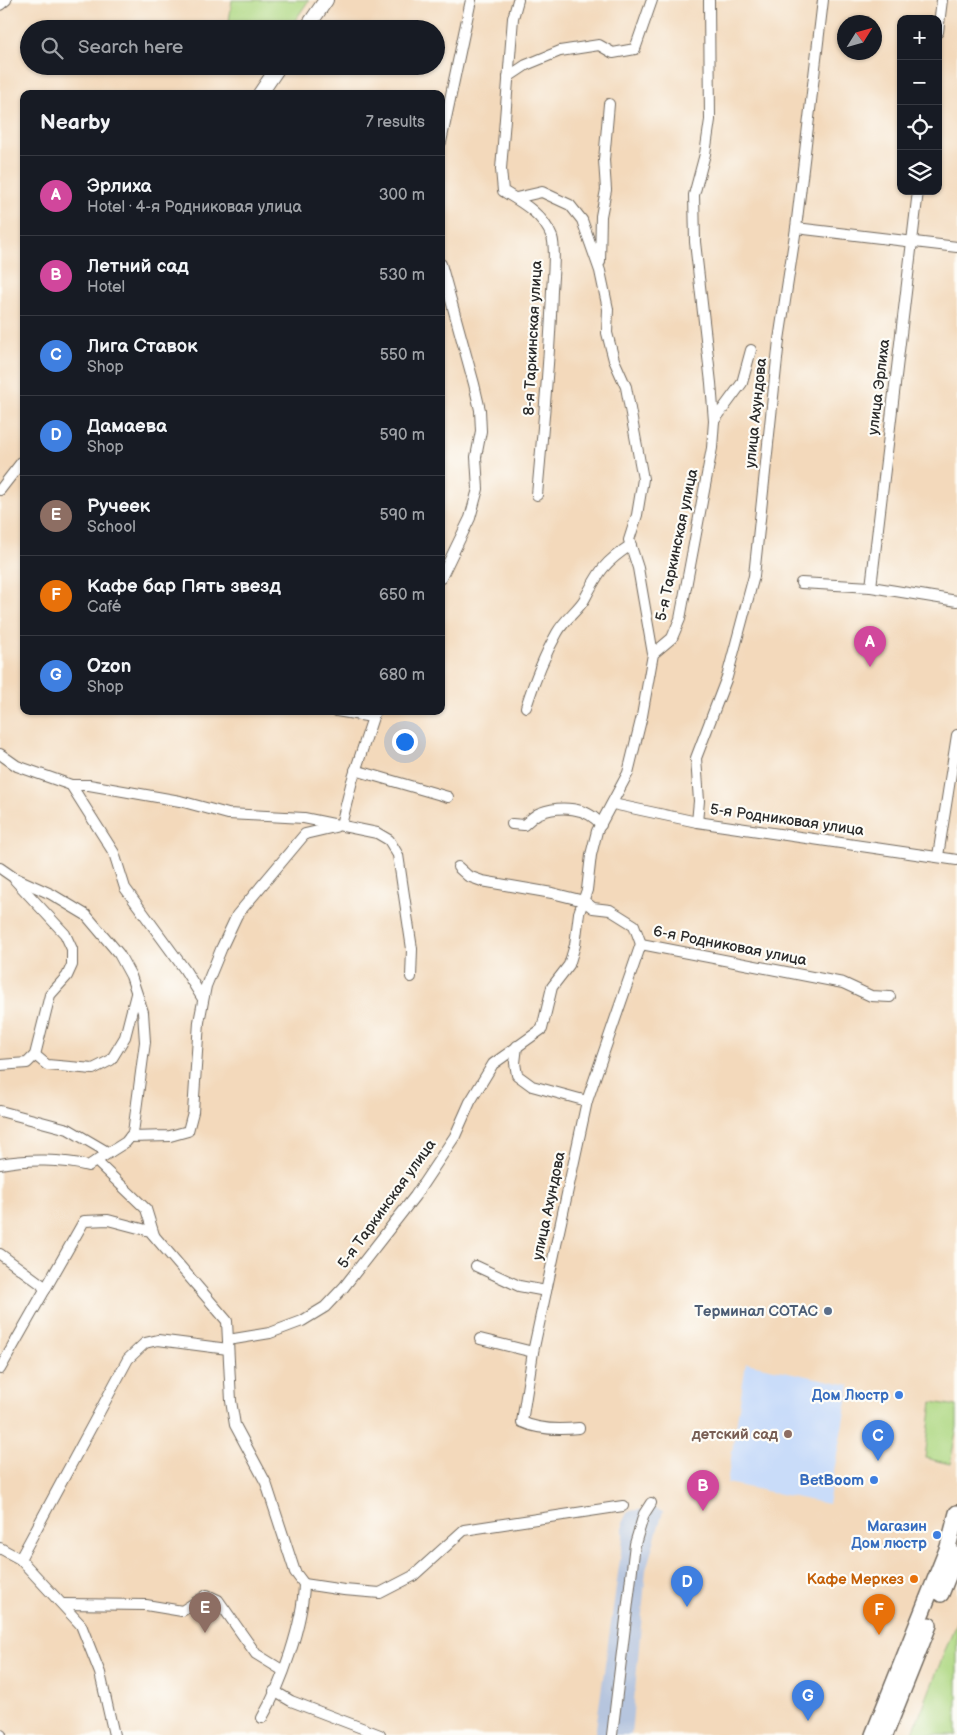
<!DOCTYPE html>
<html lang="en">
<head>
<meta charset="utf-8">
<style>
	body { margin:0; font-family:"Balsamiq Sans",sans-serif; background:#242831; color:#f1f3f6 }
	.controls { position:absolute; right:15px; top:15px; display:grid; overflow:hidden; border-radius:10px; box-shadow:0 1px 4px #0004 }
	.controls button { width:45px; height:45px; display:grid; place-items:center; padding:0; border:0; border-bottom:1px solid #363941; background:#171b24; color:#f1f3f6; font:25px sans-serif }
	.compass { position:absolute; left:837px; top:15px; width:45px; height:45px; border-radius:50%; background:#171b24; box-shadow:0 1px 4px #0004; rotate:53deg }
	.you { position:absolute; left:404px; top:741px; width:18px; height:18px; margin:-12px; border:4px solid #fff; border-radius:50%; background:#1a73e8; box-shadow:0 0 0 8px #1a73e833 }
	.badge { display:grid; place-items:center; width:32px; height:32px; border-radius:50%; background:#d1495b; color:#fff; font-size:16px; font-weight:700 }
	.pin { position:absolute; translate:-50% -41px; filter:drop-shadow(0 1px 2px #0008) }
	.pin::after { content:''; position:absolute; top:26px; width:18px; height:15px; background:inherit; clip-path:polygon(0 0,100% 0,50% 100%) }
	.list { margin:0; padding:0; list-style:none }
	h2 { display:flex; justify-content:space-between; align-items:center; height:65px; margin:0; padding:0 20px; font-size:21px }
	h2 small { font-size:16px; font-weight:400; color:#9ea1a6 }
	.list li { display:grid; grid-template-columns:32px 1fr auto; gap:15px; align-items:center; box-sizing:border-box; height:80px; padding:0 20px; border-top:1px solid #363941 }
	.list b { display:block; font-size:19px; white-space:nowrap }
	.list p { margin:0; font-size:16px; white-space:nowrap; color:#9ea1a6 }
	.list em { font-size:16px; font-style:normal; color:#9ea1a6 }
	.icon { flex:none; width:28px; height:28px; fill:none; stroke:currentColor; stroke-width:2; stroke-linecap:round; stroke-linejoin:round }
	.map { position:relative; flex:none; width:957px; height:1735px; overflow:hidden }
	.search { position:absolute; background:#171b24; box-shadow:0 1px 4px #0004; left:20px; top:20px; width:425px; height:55px; display:flex; align-items:center; gap:12px; box-sizing:border-box; padding:0 18px; border-radius:28px; color:#9ea1a6; font-size:19px }
	.panel { position:absolute; background:#171b24; box-shadow:0 1px 4px #0004; left:20px; top:90px; width:425px; height:625px; border-radius:10px }
	.map>svg:first-child { display:block }
</style>
</head>
<body>
<div class="map">
<svg width="957" height="1735" viewBox="0 0 957 1735">
	<rect width="100%" height="100%" fill="#fdfcf7"/>
	<filter id="ink" filterUnits="userSpaceOnUse"><feTurbulence type="fractalNoise" baseFrequency=".02" numOctaves="2"/><feDisplacementMap in="SourceGraphic" scale="10" xChannelSelector="R" yChannelSelector="G"/><feConvolveMatrix kernelMatrix="1 2 1 2 8 2 1 2 1" color-interpolation-filters="sRGB"/></filter>
	<filter id="wash" filterUnits="userSpaceOnUse"><feTurbulence type="fractalNoise" baseFrequency=".0096" numOctaves="4" result="noise"/><feDisplacementMap in="SourceGraphic" scale="20" xChannelSelector="R" yChannelSelector="G"/><feGaussianBlur stdDeviation="1.12" result="paint"/><feColorMatrix in="noise" values="0 0 0 0 0 0 0 0 0 0 0 0 0 0 0 0 0 1.4 0 .05"/><feComposite in="paint" operator="in"/></filter>
	<g filter="url(#wash)">
		<rect width="100%" height="100%" fill="#f3d9bb"/>
		<polygon fill="#c9dcf9" points="746,1363 850,1385 828,1504 727,1483"/>
		<polygon fill="#b6c5de" points="655,1508 663,1511 646,1570 631,1735 595,1735 623,1538 623,1521 628,1511"/>
		<g fill="#afd883" stroke="#6d8257">
			<polygon points="232,0 309,0 289,29 228,29"/>
			<polygon points="932,1402 957,1406 957,1427 950,1464 925,1458"/>
			<polygon points="957,1620 957,1735 912,1735"/>
		</g>
	</g>
	<g filter="url(#ink)">
		<g fill="none" stroke-linecap="round" stroke-linejoin="round">
			<defs>
				<g id="street">
					<path d="M 518,0 L 513,18 L 501,169 L 503,191 C 523,203 543,214 552,237 C 556,249 553,276 552,290 C 550,359 543,427 537,495"/>
					<polyline points="0,5 6,0"/>
					<polyline points="938,32 942,0"/>
					<polyline points="508,77 526,65 560,51 599,45 613,53 635,49 652,0"/>
					<polyline points="441,142 471,0"/>
					<polyline points="516,198 542,192 570,205 582,220 600,271 608,309 607,333 614,360 626,387 643,479 637,515 629,540 638,568 653,654"/>
					<polyline points="796,228 957,247"/>
					<polyline points="600,262 601,216 606,190 604,160 609,104"/>
					<polyline points="441,264 474,384 480,410 481,431 476,457 478,489 470,518 441,578"/>
					<polyline points="714,421 742,383 751,350"/>
					<polyline points="0,490 24,459"/>
					<polyline points="801,583 871,587 957,601"/>
					<polyline points="871,587 918,191"/>
					<path d="M 526,707 C 534,682 544,656 557,633 C 564,620 577,611 584,600 C 599,572 603,563 631,545"/>
					<polyline points="337,711 372,717"/>
					<polyline points="0,754 17,766 71,785"/>
					<polyline points="355,770 448,797"/>
					<polyline points="613,804 697,822 957,860"/>
					<polyline points="697,822 699,801 696,758 727,677 754,576 779,340 796,228 823,0"/>
					<path d="M 512,824 L 524,825 C 529,821 534,815 540,813 C 560,805 588,807 601,825"/>
					<polyline points="341,825 352,781 375,711"/>
					<polyline points="938,856 957,735"/>
					<polyline points="458,867 468,876 482,881 552,893 584,901 593,908 610,910 634,925 641,944"/>
					<path d="M 0,868 L 13,877 L 51,894 L 86,915 L 119,954 L 131,976 L 143,1012 L 145,1042 L 133,1133 L 126,1142 L 88,1166 C 63,1159 26,1159 0,1164"/>
					<polyline points="641,944 843,983 871,996 890,997"/>
					<polyline points="203,999 185,970 125,888 114,853 71,785 89,785 180,801 228,814 304,818 377,833 389,840 398,855 412,949 411,977"/>
					<polyline points="517,1046 515,1063 517,1075 532,1086 587,1101"/>
					<polyline points="35,1055 47,1065 93,1069 111,1060 125,1037 136,994"/>
					<polyline points="0,1065 27,1063 35,1055 50,995 67,976 72,965 72,949 65,934 15,880"/>
					<polyline points="0,1111 68,1129 109,1153"/>
					<polyline points="130,1137 170,1136 188,1131 193,1112 199,1022 206,986 222,947 237,915 305,834 335,827"/>
					<polyline points="96,1161 146,1209 154,1235"/>
					<polyline points="0,1254 41,1284 45,1290"/>
					<polyline points="476,1266 519,1286 546,1291"/>
					<polyline points="480,1339 533,1352"/>
					<polyline points="228,1340 270,1333 302,1321 325,1307 344,1287 415,1196 455,1136 470,1102 493,1064 542,1029 552,987 569,965 575,945 579,913 587,890 591,855 597,831 628,773 642,716 653,654 672,638 680,619 712,448 714,421 711,383 695,242 694,195 705,154 710,120 709,0"/>
					<path d="M 0,1369 L 84,1221 L 108,1220 L 150,1231 L 227,1321 L 231,1401 L 235,1425 L 266,1483 L 295,1572 L 304,1584 C 303,1623 282,1684 262,1718"/>
					<path d="M 579,1428 C 560,1430 539,1430 522,1422 L 533,1352 L 587,1101 L 641,944"/>
					<polyline points="0,1548 20,1559 81,1625 100,1673 114,1735"/>
					<polyline points="20,1559 128,1359 145,1343 158,1340 228,1349"/>
					<polyline points="304,1584 344,1590 380,1593 413,1576 464,1530 623,1506"/>
					<polyline points="63,1604 146,1605 182,1611 207,1595 218,1600 256,1654 282,1670"/>
					<polyline points="274,1691 291,1701 380,1735"/>
					<polyline points="0,1735 1,1735"/>
					<polyline points="612,1735 635,1544 644,1514 651,1503"/>
				</g>
				<g id="secondary">
					<polyline points="306,29 326,0"/>
					<polyline points="260,94 279,66"/>
				</g>
				<g id="primary">
					<polyline points="941,1594 957,1554"/>
					<polyline points="873,1735 948,1547 957,1513"/>
					<polyline points="885,1735 929,1625"/>
				</g>
			</defs>
			<use href="#street" stroke="#71685d" stroke-width="12"/>
			<use href="#secondary" stroke="#71685d" stroke-width="16"/>
			<use href="#primary" stroke="#71685d" stroke-width="18"/>
			<use href="#street" stroke="#fff" stroke-width="10"/>
			<use href="#secondary" stroke="#fff" stroke-width="14"/>
			<use href="#primary" stroke="#fff" stroke-width="15"/>
		</g>
	</g>
	<circle fill="#5c6f8a" stroke="#fdfcf7" stroke-width="2" cx="828" cy="1311" r="5"/>
	<g fill="#3f7fe0" stroke="#fdfcf7" stroke-width="2">
		<circle cx="899" cy="1395" r="5"/>
		<circle cx="874" cy="1480" r="5"/>
		<circle cx="937" cy="1535" r="5"/>
	</g>
	<circle fill="#8d6e63" stroke="#fdfcf7" stroke-width="2" cx="788" cy="1434" r="5"/>
	<circle fill="#e8710a" stroke="#fdfcf7" stroke-width="2" cx="914" cy="1579" r="5"/>
	<g text-anchor="middle" dominant-baseline="central" stroke-width="4.5" stroke-linejoin="round" paint-order="stroke">
		<g font-size="15" fill="#2b2b2b" stroke="#fdfcf7">
			<text transform="translate(533 338) rotate(-87)">8-я Таркинская улица</text>
			<text transform="translate(879 387) rotate(-83)">улица Эрлиха</text>
			<text transform="translate(756 413) rotate(-84)">улица Ахундова</text>
			<text transform="translate(677 545) rotate(-78)">5-я Таркинская улица</text>
			<text transform="translate(787 820) rotate(8)">5-я Родниковая улица</text>
			<text transform="translate(730 946) rotate(11)">6-я Родниковая улица</text>
			<text transform="translate(387 1204) rotate(-54)">5-я Таркинская улица</text>
			<text transform="translate(549 1206) rotate(-78)">улица Ахундова</text>
		</g>
		<g font-size="15" font-weight="bold" fill="#4e5e75" stroke="#fdfcf7" text-anchor="end">
			<text x="818" y="1311">Терминал СОТАС</text>
		</g>
		<g font-size="15" font-weight="bold" fill="#366cbe" stroke="#fdfcf7" text-anchor="end">
			<text x="889" y="1395">Дом Люстр</text>
			<text x="864" y="1480">BetBoom</text>
			<text x="927" y="1526">Магазин<tspan x="927" dy="17">Дом люстр</tspan></text>
		</g>
		<g font-size="15" font-weight="bold" fill="#785e54" stroke="#fdfcf7" text-anchor="end">
			<text x="778" y="1434">детский сад</text>
		</g>
		<g font-size="15" font-weight="bold" fill="#c56008" stroke="#fdfcf7" text-anchor="end">
			<text x="904" y="1579">Кафе Меркез</text>
		</g>
	</g>
</svg>
<div class="controls">
<button>+</button>
<button>−</button>
<button><svg class="icon" aria-label="locate" viewBox="0 0 24 24"><circle cx="12" cy="12" r="6"/><path d="M12 2v4M12 18v4M2 12h4M18 12h4"/></svg></button>
<button><svg class="icon" aria-label="layers" viewBox="0 0 24 24"><path d="M12 4l9 5-9 5-9-5zM3 14l9 5 9-5"/></svg></button>
</div>
<svg class="compass" viewBox="-18 -18 36 36"><path d="M0-13l5 13h-10z" fill="#e53935"/><path d="M0 13l5-13h-10z" fill="#9ea1a6"/></svg>
<div class="you"></div>
<div class="pin badge" style="left:870px;top:667px;background:#d1479c">A</div>
<div class="pin badge" style="left:703px;top:1511px;background:#d1479c">B</div>
<div class="pin badge" style="left:878px;top:1461px;background:#3f7fe0">C</div>
<div class="pin badge" style="left:687px;top:1607px;background:#3f7fe0">D</div>
<div class="pin badge" style="left:205px;top:1633px;background:#8d6e63">E</div>
<div class="pin badge" style="left:879px;top:1635px;background:#e8710a">F</div>
<div class="pin badge" style="left:808px;top:1721px;background:#3f7fe0">G</div>
<div class="search"><svg class="icon" aria-label="search" viewBox="0 0 24 24"><circle cx="10" cy="10" r="6"/><path d="M15 15l6 6"/></svg>Search here</div>
<section class="panel">
<h2>Nearby<small>7 results</small></h2>
<ul class="list">
<li><span class="badge" style="background:#d1479c">A</span><div><b>Эрлиха</b><p>Hotel · 4-я Родниковая улица</p></div><em>300 m</em></li>
<li><span class="badge" style="background:#d1479c">B</span><div><b>Летний сад</b><p>Hotel</p></div><em>530 m</em></li>
<li><span class="badge" style="background:#3f7fe0">C</span><div><b>Лига Ставок</b><p>Shop</p></div><em>550 m</em></li>
<li><span class="badge" style="background:#3f7fe0">D</span><div><b>Дамаева</b><p>Shop</p></div><em>590 m</em></li>
<li><span class="badge" style="background:#8d6e63">E</span><div><b>Ручеек</b><p>School</p></div><em>590 m</em></li>
<li><span class="badge" style="background:#e8710a">F</span><div><b>Кафе бар Пять звезд</b><p>Café</p></div><em>650 m</em></li>
<li><span class="badge" style="background:#3f7fe0">G</span><div><b>Ozon</b><p>Shop</p></div><em>680 m</em></li>
</ul>
</section>
</div>
</body>
</html>
